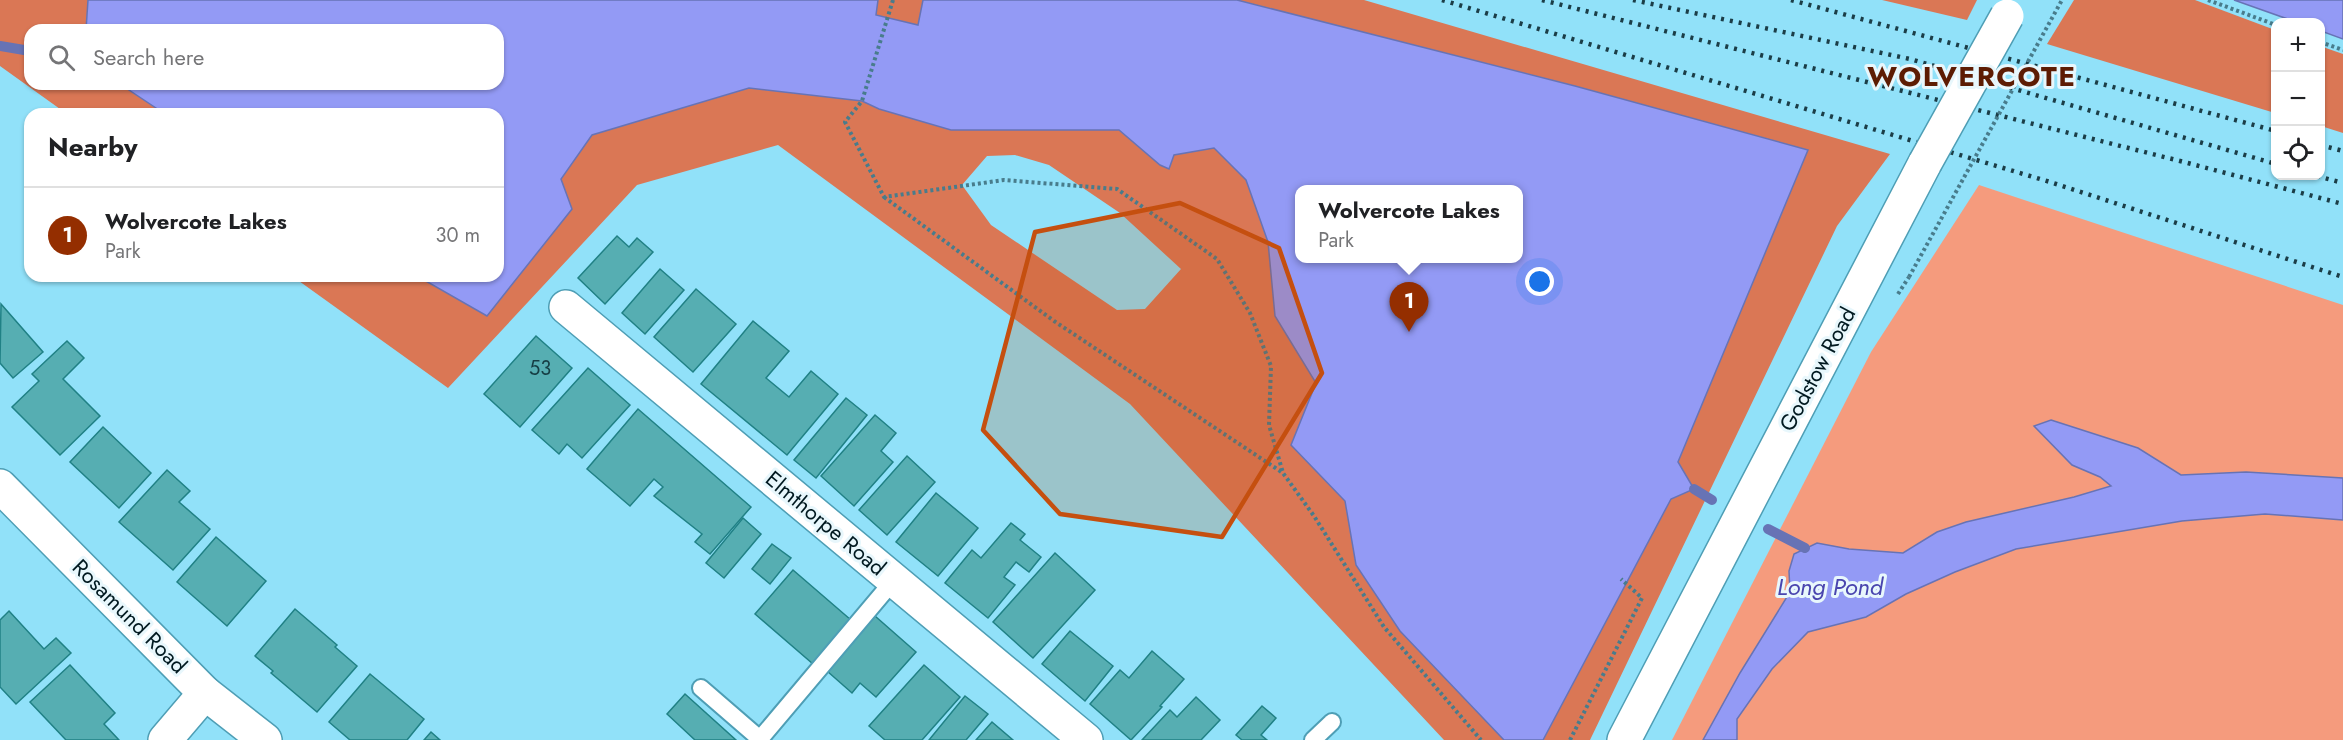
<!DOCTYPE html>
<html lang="en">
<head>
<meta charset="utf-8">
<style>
	body { margin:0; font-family:Jost,sans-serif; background:#f6f6f6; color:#202124 }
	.controls { position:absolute; right:18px; top:18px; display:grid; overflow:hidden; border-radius:12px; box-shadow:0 2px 4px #0004 }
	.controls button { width:54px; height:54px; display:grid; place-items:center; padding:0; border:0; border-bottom:2px solid #e0e0e0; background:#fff; color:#202124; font:30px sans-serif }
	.you { position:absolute; left:1540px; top:282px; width:21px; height:21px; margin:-15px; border:4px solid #fff; border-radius:50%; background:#1a73e8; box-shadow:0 0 0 9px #1a73e833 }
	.badge { display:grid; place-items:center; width:39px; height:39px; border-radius:50%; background:#942e00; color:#fff; font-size:20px; font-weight:700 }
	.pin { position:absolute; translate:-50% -50px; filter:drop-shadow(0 2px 3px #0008) }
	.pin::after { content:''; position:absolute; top:32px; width:21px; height:18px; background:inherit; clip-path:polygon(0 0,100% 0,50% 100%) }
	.popup { position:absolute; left:1295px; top:185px; width:228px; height:78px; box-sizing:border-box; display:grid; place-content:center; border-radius:12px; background:#fff; filter:drop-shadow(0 2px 4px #0005); font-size:20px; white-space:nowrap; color:#757577 }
	.popup b { font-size:22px; color:#202124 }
	.popup::after { content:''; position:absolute; left:50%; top:100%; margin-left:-12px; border:12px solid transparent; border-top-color:#fff }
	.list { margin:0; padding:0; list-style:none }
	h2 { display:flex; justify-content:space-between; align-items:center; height:78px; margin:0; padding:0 24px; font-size:26px }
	h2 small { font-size:20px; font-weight:400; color:#757577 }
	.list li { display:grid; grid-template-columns:39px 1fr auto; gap:18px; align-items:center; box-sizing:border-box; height:96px; padding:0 24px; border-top:2px solid #e0e0e0 }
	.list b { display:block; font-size:22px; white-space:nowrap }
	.list p { margin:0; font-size:20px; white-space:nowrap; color:#757577 }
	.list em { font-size:20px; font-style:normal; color:#757577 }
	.icon { flex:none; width:33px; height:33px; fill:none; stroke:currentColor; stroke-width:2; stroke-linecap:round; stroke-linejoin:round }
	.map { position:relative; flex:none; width:2343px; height:740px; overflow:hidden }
	.search { position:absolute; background:#fff; box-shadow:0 2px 4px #0004; left:24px; top:24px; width:480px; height:66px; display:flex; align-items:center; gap:15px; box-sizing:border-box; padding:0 21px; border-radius:18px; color:#757577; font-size:22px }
	.panel { position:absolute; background:#fff; box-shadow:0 2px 4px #0004; left:24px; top:108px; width:480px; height:174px; border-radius:18px }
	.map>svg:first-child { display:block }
</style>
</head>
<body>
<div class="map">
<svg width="2343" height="740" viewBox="0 0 2343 740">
	<rect width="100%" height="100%" fill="#91e1f9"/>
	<polygon fill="#f59b7d" points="1979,185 2343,305 2343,740 1672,740 1871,352"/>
	<g fill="#da7755" fill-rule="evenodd">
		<polygon points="0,0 88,0 86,30 30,30 30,84 120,84 165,114 67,114 0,66"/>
		<polygon points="878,0 923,0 918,25 875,15"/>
		<polygon points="1237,0 1364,0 1890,154 1837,226 1590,740 1543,740 1671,499 1693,489 1678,462 1808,150 1575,86"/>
		<polygon points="1882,0 1977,0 1967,20"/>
		<polygon points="2074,0 2195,0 2275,30 2275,113 2047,44"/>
		<polygon points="2320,46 2343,54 2343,133 2321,126"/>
		<path d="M 749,88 L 862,101 L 879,109 L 951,130 L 1119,130 L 1160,165 L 1169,169 L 1174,155 L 1214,147 L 1246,180 L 1268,242 L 1275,316 L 1316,383 L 1291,445 L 1345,501 L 1356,565 L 1400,631 L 1504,740 L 1444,740 L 1130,404 L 778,145 L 637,185 L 448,388 L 292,276 L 417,276 L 487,316 L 561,179 L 591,135 ZM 1015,155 L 1049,165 L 1120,213 L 1181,269 L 1145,309 L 1117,310 L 991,225 L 962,185 L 987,156 Z"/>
	</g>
	<g fill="#939af5" stroke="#6773b5" stroke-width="1.5" fill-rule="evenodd">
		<path d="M 88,0 L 878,0 L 876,15 L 918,25 L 923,0 L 1237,0 L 1575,86 L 1808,150 L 1678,462 L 1694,489 L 1671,499 L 1543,740 L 1504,740 L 1400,631 L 1356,565 L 1345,501 L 1291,445 L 1316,383 L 1275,316 L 1268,242 L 1246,180 L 1214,148 L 1174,155 L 1169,169 L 1160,165 L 1119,130 L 951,130 L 879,109 L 862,101 L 749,88 L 592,135 L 561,179 L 572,209 L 487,316 L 417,276 L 498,276 L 498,114 L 165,114 L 120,84 L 498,84 L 498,30 L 86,30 ZM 1300,190 L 1518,190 L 1518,258 L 1300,258 Z"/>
		<polygon points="2234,0 2343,0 2343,39 2321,31 2320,22 2296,22"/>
		<polygon points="2051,420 2138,448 2181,475 2246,472 2343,478 2343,520 2265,514 2182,521 2016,549 1955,572 1906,594 1866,617 1808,632 1772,669 1737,719 1737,740 1703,740 1740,673 1790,592 1789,571 1794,554 1817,543 1849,549 1903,553 1937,532 1966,522 2074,497 2111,486 2100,477 2072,465 2034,426"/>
	</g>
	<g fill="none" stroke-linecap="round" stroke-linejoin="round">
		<g stroke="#6773b5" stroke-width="10">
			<polyline points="0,46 30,51"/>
			<polyline points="1694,489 1712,500"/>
			<polyline points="1768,529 1805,548"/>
		</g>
	</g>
	<g fill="#56aeb2" stroke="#208185" stroke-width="1.5">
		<polygon points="617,236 629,247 637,238 653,252 605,304 578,278"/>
		<polygon points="660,269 684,290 645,334 622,313"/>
		<polygon points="696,289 736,324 693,372 654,337"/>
		<polygon points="1,304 43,352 13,378 0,363"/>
		<polygon points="753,321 789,351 766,378 789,397 811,371 838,394 787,455 701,384"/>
		<polygon points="536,336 572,368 520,427 484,394"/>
		<polygon points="67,341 84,358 63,379 100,416 60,455 12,407 39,381 32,374"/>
		<polygon points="588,368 630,405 582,458 567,444 559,454 532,430"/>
		<polygon points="846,398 867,415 816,478 794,460"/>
		<polygon points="638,409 751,507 710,554 695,542 702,534 654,496 663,487 654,479 630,506 587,469"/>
		<polygon points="875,415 896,433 881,451 893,462 854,506 821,476"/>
		<polygon points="103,427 151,473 119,508 70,462"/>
		<polygon points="907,456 935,482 887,535 859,510"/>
		<polygon points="167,470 190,491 179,502 210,529 173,570 119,522"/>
		<polygon points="936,493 978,528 938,576 896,542"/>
		<polygon points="743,518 761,534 724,578 706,563"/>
		<polygon points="1011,523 1025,534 1020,540 1041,557 1029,572 1016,562 1004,577 1015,585 988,618 945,583 972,550 981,558"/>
		<polygon points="216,537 266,581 227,626 177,582"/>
		<polygon points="772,544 791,558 770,584 752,569"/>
		<polygon points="1055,553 1095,590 1033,658 993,622"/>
		<polygon points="793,570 851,620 813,664 755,614"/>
		<polygon points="295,609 337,645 335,647 357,666 317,712 271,673 273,671 255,656"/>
		<polygon points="9,611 44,649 56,638 71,653 16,704 0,687 0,620"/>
		<polygon points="875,616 916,652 876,697 860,683 852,693 827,671"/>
		<polygon points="1070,631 1113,666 1085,701 1042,664"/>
		<polygon points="1152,651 1184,679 1160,706 1162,707 1131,740 1090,704 1120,670 1129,678"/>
		<polygon points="70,665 115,713 104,724 119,740 66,740 30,702"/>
		<polygon points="924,665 960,697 922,740 885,740 869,726"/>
		<polygon points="370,674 424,719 407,740 350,740 329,722"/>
		<polygon points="685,694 736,740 695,740 667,714"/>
		<polygon points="965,696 988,714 966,740 929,740"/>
		<polygon points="1196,697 1220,720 1201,740 1142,740 1170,710 1177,717"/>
		<polygon points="1262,706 1276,718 1261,735 1267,740 1242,740 1236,735"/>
		<polygon points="992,722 1013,740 976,740"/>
		<polygon points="431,732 440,740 424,740"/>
	</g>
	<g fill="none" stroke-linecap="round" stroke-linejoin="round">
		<defs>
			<g id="service">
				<polyline points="701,688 760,739 894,580"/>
				<polyline points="1313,740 1332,722"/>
			</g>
			<g id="minor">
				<polyline points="566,307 1086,740"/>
				<polyline points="0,486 205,693 265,740"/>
				<polyline points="165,740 205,693"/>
			</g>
			<polyline id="tertiary" points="1624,740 1925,163"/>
		</defs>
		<use href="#service" stroke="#4e9eb5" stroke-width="20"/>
		<use href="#minor" stroke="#4e9eb5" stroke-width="36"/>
		<use href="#tertiary" stroke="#4e9eb5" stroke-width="36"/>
		<g stroke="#487c8c" stroke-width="4" stroke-dasharray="3 3" stroke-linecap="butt">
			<polyline points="893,0 862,101 845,122 884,197 1004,180 1117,189 1217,259 1250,313 1271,366 1269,425 1283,473"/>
			<polyline points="2208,0 2276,25"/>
			<polyline points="2320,42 2343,50"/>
			<polyline points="884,197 1054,321 1283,473 1314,516 1384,627 1481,740"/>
			<polyline points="1898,294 1909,277"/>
			<polyline points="1570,740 1642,598 1621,579"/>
		</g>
		<use href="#service" stroke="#fff" stroke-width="16"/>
		<use href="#minor" stroke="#fff" stroke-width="33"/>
		<use href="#tertiary" stroke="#fff" stroke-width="33"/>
		<g stroke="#1b3d47" stroke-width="4.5" stroke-dasharray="3 6" stroke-linecap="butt">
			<polyline points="1442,0 2050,182 2343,277"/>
			<polyline points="1542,0 2184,162 2343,204"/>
			<polyline points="1633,0 1910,59 2276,164"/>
			<polyline points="1791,0 2276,131"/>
			<polyline points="2320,145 2343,151"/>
			<polyline points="2317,176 2343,183"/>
		</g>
		<defs>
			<polyline id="tertiary-bridge" points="1925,163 2007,16"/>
		</defs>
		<use href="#tertiary-bridge" stroke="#4e9eb5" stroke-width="36" stroke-linecap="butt"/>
		<polyline stroke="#487c8c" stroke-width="4" stroke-dasharray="3 3" stroke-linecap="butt" points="1909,277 2062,0"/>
		<use href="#tertiary-bridge" stroke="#fff" stroke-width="33"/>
	</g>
	<path fill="#c54f0f" fill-opacity="0.2" stroke="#c54f0f" stroke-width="4.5" stroke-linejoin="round" d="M 1180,203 L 1279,248 L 1322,373 L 1222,537 L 1060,514 L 983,430 L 1035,232 Z"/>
	<g text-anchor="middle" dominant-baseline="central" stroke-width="6" stroke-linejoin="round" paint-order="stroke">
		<g font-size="20" fill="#163e44">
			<text x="540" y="368">53</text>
		</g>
		<g font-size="22" fill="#011920" stroke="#e8f7fc">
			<text transform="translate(1817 369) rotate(-62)">Godstow Road</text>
			<text transform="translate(826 523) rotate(40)">Elmthorpe Road</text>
			<text transform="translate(130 616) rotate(45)">Rosamund Road</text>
		</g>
		<g font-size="24" font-style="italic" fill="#4945ae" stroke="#e8f7fc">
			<text x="1830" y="586">Long Pond</text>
		</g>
		<g font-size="28" font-weight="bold" letter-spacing="1.5" fill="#5d1c03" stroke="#e8f7fc">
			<text x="1972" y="76">WOLVERCOTE</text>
		</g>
	</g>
</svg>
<div class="controls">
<button>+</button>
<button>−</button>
<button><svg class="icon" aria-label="locate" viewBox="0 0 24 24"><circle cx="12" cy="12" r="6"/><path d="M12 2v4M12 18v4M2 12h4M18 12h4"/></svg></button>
</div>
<div class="you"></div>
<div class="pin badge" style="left:1409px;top:332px">1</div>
<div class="popup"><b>Wolvercote Lakes</b>Park</div>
<div class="search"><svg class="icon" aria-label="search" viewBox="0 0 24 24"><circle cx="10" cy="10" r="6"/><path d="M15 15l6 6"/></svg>Search here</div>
<section class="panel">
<h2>Nearby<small></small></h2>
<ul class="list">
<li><span class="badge">1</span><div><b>Wolvercote Lakes</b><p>Park</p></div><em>30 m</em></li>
</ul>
</section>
</div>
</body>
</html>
